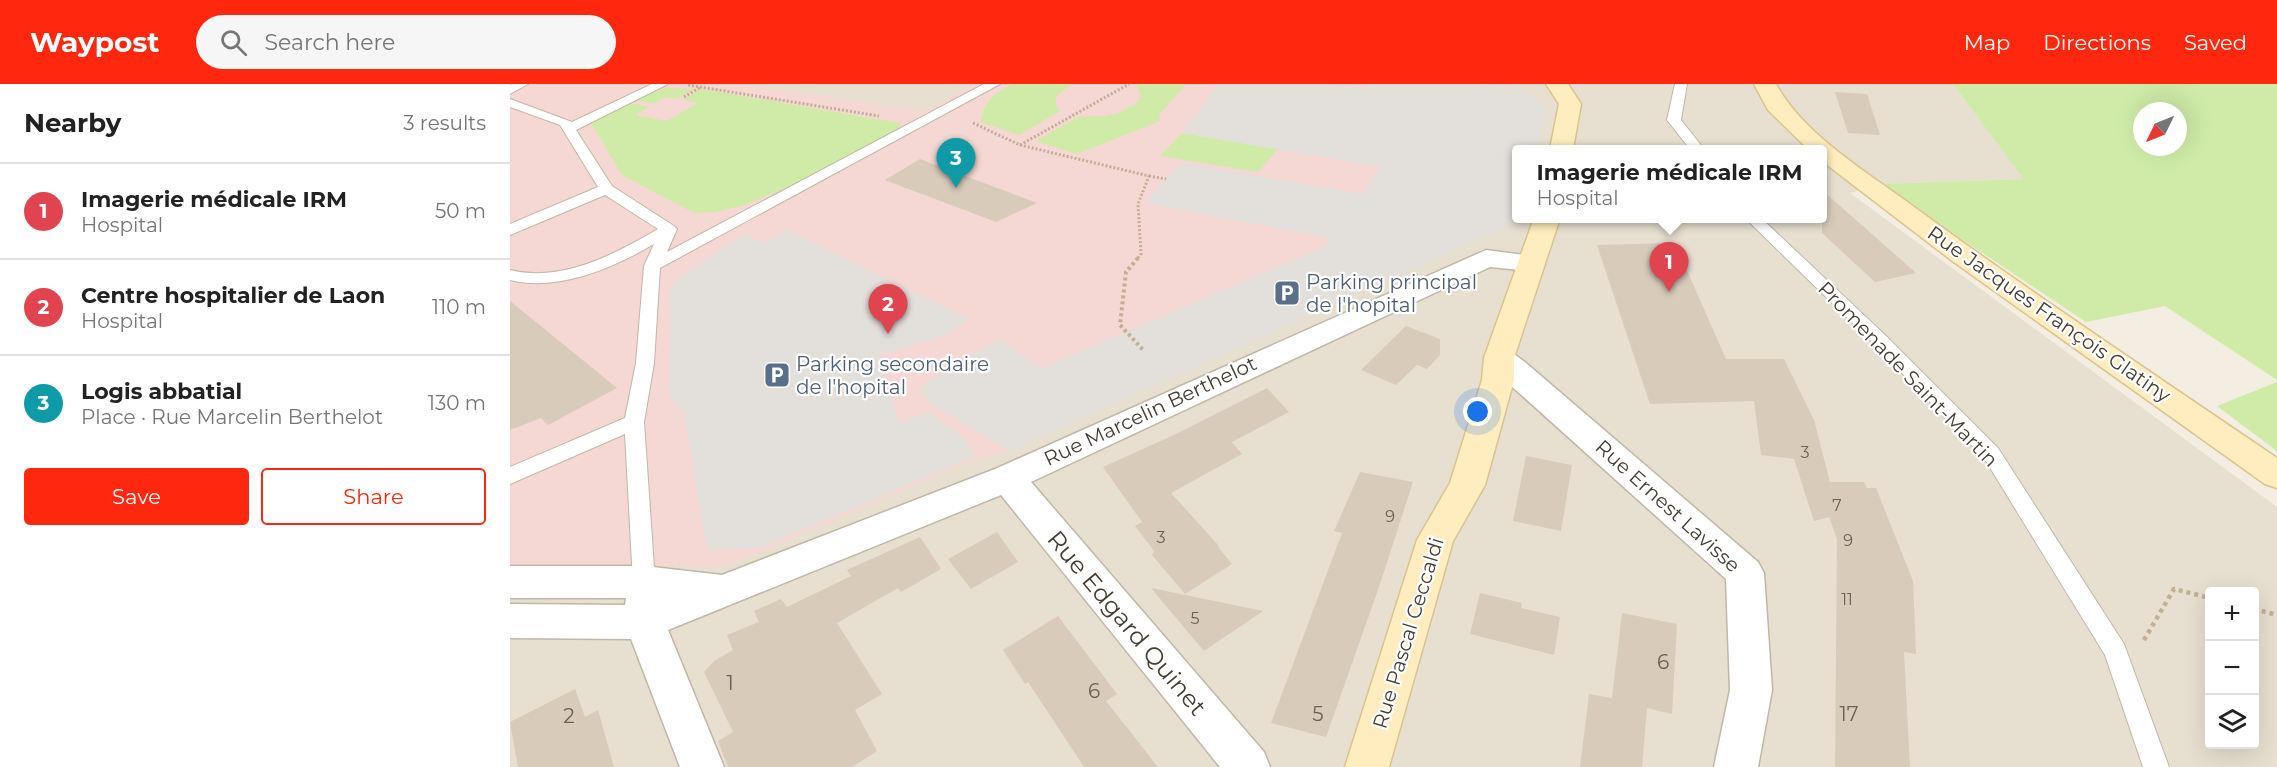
<!DOCTYPE html>
<html lang="en">
<head>
<meta charset="utf-8">
<style>
	body { margin:0; font-family:Montserrat,sans-serif; background:#f6f6f6; color:#222 }
	.controls { position:absolute; right:18px; bottom:18px; display:grid; overflow:hidden; border-radius:6px; box-shadow:0 6px 24px #0002 }
	.controls button { width:54px; height:54px; display:grid; place-items:center; padding:0; border:0; border-bottom:2px solid #e0e0e0; background:#fff; color:#222; font:30px sans-serif }
	.compass { position:absolute; left:1623px; top:18px; width:54px; height:54px; border-radius:50%; background:#fff; box-shadow:0 6px 24px #0002; rotate:227deg }
	.you { position:absolute; left:968px; top:328px; width:21px; height:21px; margin:-15px; border:4px solid #fff; border-radius:50%; background:#1a73e8; box-shadow:0 0 0 9px #1a73e833 }
	.badge { display:grid; place-items:center; width:39px; height:39px; border-radius:50%; background:#ff270d; color:#fff; font-size:20px; font-weight:700 }
	.pin { position:absolute; translate:-50% -50px; filter:drop-shadow(0 2px 3px #0008) }
	.pin::after { content:''; position:absolute; top:32px; width:21px; height:18px; background:inherit; clip-path:polygon(0 0,100% 0,50% 100%) }
	.popup { position:absolute; left:1002px; top:61px; width:315px; height:78px; box-sizing:border-box; display:grid; place-content:center; border-radius:6px; background:#fff; filter:drop-shadow(0 2px 4px #0005); font-size:20px; white-space:nowrap; color:#767676 }
	.popup b { font-size:22px; color:#222 }
	.popup::after { content:''; position:absolute; left:50%; top:100%; margin-left:-12px; border:12px solid transparent; border-top-color:#fff }
	.list { margin:0; padding:0; list-style:none }
	h2 { display:flex; justify-content:space-between; align-items:center; height:78px; margin:0; padding:0 24px; font-size:26px }
	h2 small { font-size:20px; font-weight:400; color:#767676 }
	.list li { display:grid; grid-template-columns:39px 1fr auto; gap:18px; align-items:center; box-sizing:border-box; height:96px; padding:0 24px; border-top:2px solid #e0e0e0 }
	.list b { display:block; font-size:22px; white-space:nowrap }
	.list p { margin:0; font-size:20px; white-space:nowrap; color:#767676 }
	.list em { font-size:20px; font-style:normal; color:#767676 }
	.actions { display:flex; gap:12px; padding:18px 24px }
	.actions a { flex:1; padding:14px 0; border:2px solid #ff270d; border-radius:6px; text-align:center; font-size:21px; color:#ff270d }
	.actions .main { background:#ff270d; color:#fff }
	.icon { flex:none; width:33px; height:33px; fill:none; stroke:currentColor; stroke-width:2; stroke-linecap:round; stroke-linejoin:round }
	.map { position:relative; flex:none; width:1767px; height:683px; overflow:hidden }
	header { display:flex; align-items:center; gap:36px; box-sizing:border-box; height:84px; padding:0 30px; background:#ff270d; color:#fff }
	header strong { font-size:28px }
	nav { display:flex; gap:33px; margin-inline-start:auto; font-size:21px }
	.search { width:420px; height:54px; background:#f6f6f6; display:flex; align-items:center; gap:15px; box-sizing:border-box; padding:0 21px; border-radius:33px; color:#767676; font-size:22px }
	main { display:flex }
	aside { flex:1; background:#fff }
	.map>svg:first-child { display:block }
</style>
</head>
<body>
<header>
<strong>Waypost</strong>
<div class="search"><svg class="icon" aria-label="search" viewBox="0 0 24 24"><circle cx="10" cy="10" r="6"/><path d="M15 15l6 6"/></svg>Search here</div>
<nav><a>Map</a><a>Directions</a><a>Saved</a></nav>
</header>
<main>
<aside>
<h2>Nearby<small>3 results</small></h2>
<ul class="list">
<li><span class="badge" style="background:#e0444e">1</span><div><b>Imagerie médicale IRM</b><p>Hospital</p></div><em>50 m</em></li>
<li><span class="badge" style="background:#e0444e">2</span><div><b>Centre hospitalier de Laon</b><p>Hospital</p></div><em>110 m</em></li>
<li><span class="badge" style="background:#0f9aa8">3</span><div><b>Logis abbatial</b><p>Place · Rue Marcelin Berthelot</p></div><em>130 m</em></li>
</ul>
<div class="actions"><a class="main">Save</a><a>Share</a></div>
</aside>
<div class="map">
<svg width="1767" height="683" viewBox="0 0 1767 683">
	<rect width="100%" height="100%" fill="#f3ede2"/>
	<path fill="#e7dfd0" fill-rule="evenodd" d="M 0,0 L 1443,0 L 1515,95 L 1369,100 L 1340,109 L 1767,423 L 1767,683 L 0,683 ZM 1006,65 L 1312,65 L 1312,134 L 1006,134 ZM 1700,508 L 1744,508 L 1744,660 L 1700,660 Z"/>
	<polygon fill="#f5d7d4" points="0,0 228,0 416,27 463,0 1000,0 1037,23 1028,65 1006,65 1006,134 1012,135 499,367 467,375 215,483 0,481"/>
	<g fill="#cfeba7" fill-rule="evenodd">
		<path d="M 502,0 L 564,0 C 552,6 538,14 550,27 L 509,51 L 471,38 C 473,18 485,9 502,0 Z"/>
		<polygon points="626,0 676,0 649,31 650,37 567,70 526,57 568,33 596,32 609,29 628,18 631,12"/>
		<path d="M 1443,0 L 1767,0 L 1767,296 L 1655,222 L 1576,238 L 1369,100 L 1514,95 ZM 1632,27 L 1668,27 L 1668,63 L 1632,63 Z"/>
		<polygon points="155,4 186,5 166,15 156,13 143,20 122,15"/>
		<polygon points="191,5 389,39 390,44 383,51 281,102 232,122 205,128 184,129 112,91 81,39 116,18 138,23 126,31 157,37 188,19 173,16"/>
		<polygon points="672,49 768,65 748,88 650,72"/>
		<polygon points="1767,298 1767,367 1707,322"/>
	</g>
	<g fill="#e3dfdb">
		<polygon points="709,0 814,0 855,4 858,0 970,0 1008,4 1037,23 1028,65 1006,65 1006,134 1012,135 499,367 419,318 409,304 451,276 490,256 532,284 816,162 821,154 635,119 671,79 853,110 870,83 672,49"/>
		<polygon points="277,146 459,235 436,251 369,271 389,339 419,328 454,354 466,372 249,464 197,466 174,329 159,311 160,204 174,190 235,150 253,159"/>
	</g>
	<g fill="#d8cbba">
		<polygon points="1325,8 1357,10 1370,51 1338,49"/>
		<polygon points="410,75 527,119 486,138 375,96"/>
		<polygon points="1312,106 1406,189 1365,198 1312,149"/>
		<polygon points="1165,159 1216,275 1274,275 1304,336 1320,398 1354,398 1357,404 1366,404 1403,497 1406,570 1394,568 1400,683 1325,683 1327,455 1319,433 1304,437 1284,375 1251,371 1244,317 1140,320 1087,161"/>
		<polygon points="0,217 107,304 38,341 31,334 0,346"/>
		<polygon points="896,242 930,255 930,271 917,285 907,281 886,301 851,286"/>
		<polygon points="757,304 779,328 722,358 732,370 661,409 709,462 708,463 722,480 675,510 642,471 644,467 625,442 632,438 593,383 666,350"/>
		<polygon points="1016,372 1062,381 1051,447 1003,437"/>
		<polygon points="850,388 903,398 870,500 816,653 761,639 832,449 824,447"/>
		<polygon points="487,448 508,478 461,505 438,475"/>
		<polygon points="410,453 431,485 391,508 388,504 327,539 372,610 345,626 367,667 342,683 218,683 208,657 223,648 194,588 204,577 223,566 217,551 249,538 244,527 271,515 277,523 341,492 337,486"/>
		<polygon points="641,504 753,527 694,567"/>
		<polygon points="970,509 1012,519 1011,524 1050,533 1044,571 960,550"/>
		<polygon points="1112,529 1167,540 1162,630 1137,624 1132,683 1070,683 1079,610 1102,614"/>
		<polygon points="548,532 607,610 596,617 648,683 574,683 518,598 515,600 493,566"/>
		<polygon points="65,605 75,633 88,626 104,683 8,683 0,638"/>
	</g>
	<g fill="none" stroke-linecap="round" stroke-linejoin="round">
		<defs>
			<g id="lane">
				<polygon points="2,0 18,0 0,10 0,1"/>
				<path d="M 142,0 L 158,0 L 66,46 L 102,102 L 164,142 L 167,145 L 157,168 L 474,0 L 490,0 L 150,184 L 144,279 L 134,338 L 145,498 L 142,505 L 134,507 L 126,505 L 123,498 L 115,350 L 0,400 L 0,383 L 115,334 L 126,279 L 134,182 L 144,160 C 103,184 48,208 0,196 L 0,186 C 52,199 105,170 148,145 L 95,111 L 0,151 L 0,140 L 88,103 L 50,41 L 0,23 L 0,15 L 62,38 Z"/>
				<polygon points="1165,0 1177,0 1171,36 1194,65 1180,65 1157,36"/>
				<polygon points="1235,134 1251,134 1374,250 1488,364 1614,560 1659,683 1633,683 1595,571 1474,374 1362,258"/>
			</g>
			<g id="street">
				<polygon points="976,166 1030,173 1034,179 1030,185 1020,187 980,183 521,398 754,668 760,683 710,683 491,411 158,546 214,683 170,683 121,555 0,554 0,520 115,521 116,514 0,514 0,482 134,482 212,491 485,385"/>
				<polygon points="989,264 1000,267 1016,279 1248,478 1254,489 1262,606 1248,683 1204,683 1220,606 1216,495 978,281 974,274 978,267"/>
			</g>
			<g id="secondary">
				<polygon points="1036,0 1058,0 1071,20 1063,65 1040,65 1049,20"/>
				<path d="M 1244,0 L 1266,0 C 1293,50 1355,87 1400,120 C 1520,208 1644,290 1767,374 L 1767,404 L 1755,400 L 1441,176 L 1312,77 L 1312,65 L 1298,65 L 1258,26 Z"/>
				<polygon points="1024,134 1050,134 1004,274 1004,296 975,401 943,457 879,683 835,683 907,456 940,399 972,296 974,274"/>
			</g>
		</defs>
		<use href="#lane" stroke="#c2b7a7" stroke-width="2"/>
		<use href="#street" stroke="#c2b7a7" stroke-width="3"/>
		<use href="#secondary" stroke="#dac38f" stroke-width="3"/>
		<g stroke="#c2b094" stroke-width="3" stroke-dasharray="2 2" stroke-linecap="butt">
			<polyline points="178,1 369,32"/>
			<polyline points="174,13 191,3"/>
			<polyline points="463,39 510,61 619,0"/>
			<polyline points="510,61 639,92 628,120 631,170 627,175"/>
			<polyline points="639,92 656,95"/>
		</g>
		<polyline stroke="#c2b094" stroke-width="4" stroke-dasharray="3 3" stroke-linecap="butt" points="628,174 616,188 610,241 634,267"/>
		<g stroke="#c2b094" stroke-width="4.5" stroke-dasharray="4 4" stroke-linecap="butt">
			<polyline points="1744,525 1767,531"/>
			<polyline points="1634,556 1664,505 1700,514"/>
		</g>
		<use href="#lane" fill="#fff" fill-rule="evenodd"/>
		<use href="#street" fill="#fff" fill-rule="evenodd"/>
		<use href="#secondary" fill="#ffedc0" fill-rule="evenodd"/>
	</g>
	<defs>
		<symbol id="parking-square" viewBox="-11 -11 22 22"><rect x="-9" y="-9" width="18" height="18" rx="4" fill="#5c6f8a" stroke="#fff"/><path d="M-3.5-5.5H1a3.5 3.5 0 0 1 0 7H-1V5.5H-3.5ZM-1-3.4V-.6H.8a1.4 1.4 0 0 0 0-2.8Z" fill="#fff"/></symbol>
	</defs>
	<g fill-rule="evenodd">
		<use href="#parking-square" x="762" y="194" width="30" height="30"/>
		<use href="#parking-square" x="252" y="276" width="30" height="30"/>
	</g>
	<g text-anchor="middle" dominant-baseline="central" stroke-width="4.5" stroke-linejoin="round" paint-order="stroke">
		<g font-size="16" fill="#6a6054">
			<text x="1295" y="368">3</text>
			<text x="1327" y="421">7</text>
			<text x="880" y="432">9</text>
			<text x="651" y="453">3</text>
			<text x="1338" y="456">9</text>
			<text x="1337" y="515">11</text>
			<text x="685" y="534">5</text>
		</g>
		<g font-size="20" fill="#4e5e75" stroke="#fff" text-anchor="start">
			<text x="796" y="198">Parking principal<tspan x="796" dy="23">de l'hopital</tspan></text>
			<text x="286" y="280">Parking secondaire<tspan x="286" dy="23">de l'hopital</tspan></text>
		</g>
		<g font-size="20" fill="#453d32" stroke="#fff">
			<text transform="translate(1539 230) rotate(35)">Rue Jacques François Glatiny</text>
			<text transform="translate(1398 290) rotate(46)">Promenade Saint-Martin</text>
			<text transform="translate(640 327) rotate(-25)">Rue Marcelin Berthelot</text>
			<text transform="translate(1158 422) rotate(42)">Rue Ernest Lavisse</text>
			<text transform="translate(898 549) rotate(-73)">Rue Pascal Ceccaldi</text>
		</g>
		<g font-size="20" fill="#6a6054">
			<text x="1153" y="578">6</text>
			<text x="220" y="599">1</text>
			<text x="584" y="607">6</text>
			<text x="808" y="630">5</text>
			<text x="1339" y="630">17</text>
			<text x="59" y="632">2</text>
		</g>
		<g font-size="24" fill="#453d32" stroke="#fff">
			<text transform="translate(617 539) rotate(50)">Rue Edgard Quinet</text>
		</g>
	</g>
</svg>
<div class="controls">
<button>+</button>
<button>−</button>
<button><svg class="icon" aria-label="layers" viewBox="0 0 24 24"><path d="M12 4l9 5-9 5-9-5zM3 14l9 5 9-5"/></svg></button>
</div>
<svg class="compass" viewBox="-18 -18 36 36"><path d="M0-13l5 13h-10z" fill="#e53935"/><path d="M0 13l5-13h-10z" fill="#767676"/></svg>
<div class="you"></div>
<div class="pin badge" style="left:1159px;top:208px;background:#e0444e">1</div>
<div class="popup"><b>Imagerie médicale IRM</b>Hospital</div>
<div class="pin badge" style="left:378px;top:250px;background:#e0444e">2</div>
<div class="pin badge" style="left:446px;top:104px;background:#0f9aa8">3</div>
</div>
</main>
</body>
</html>
